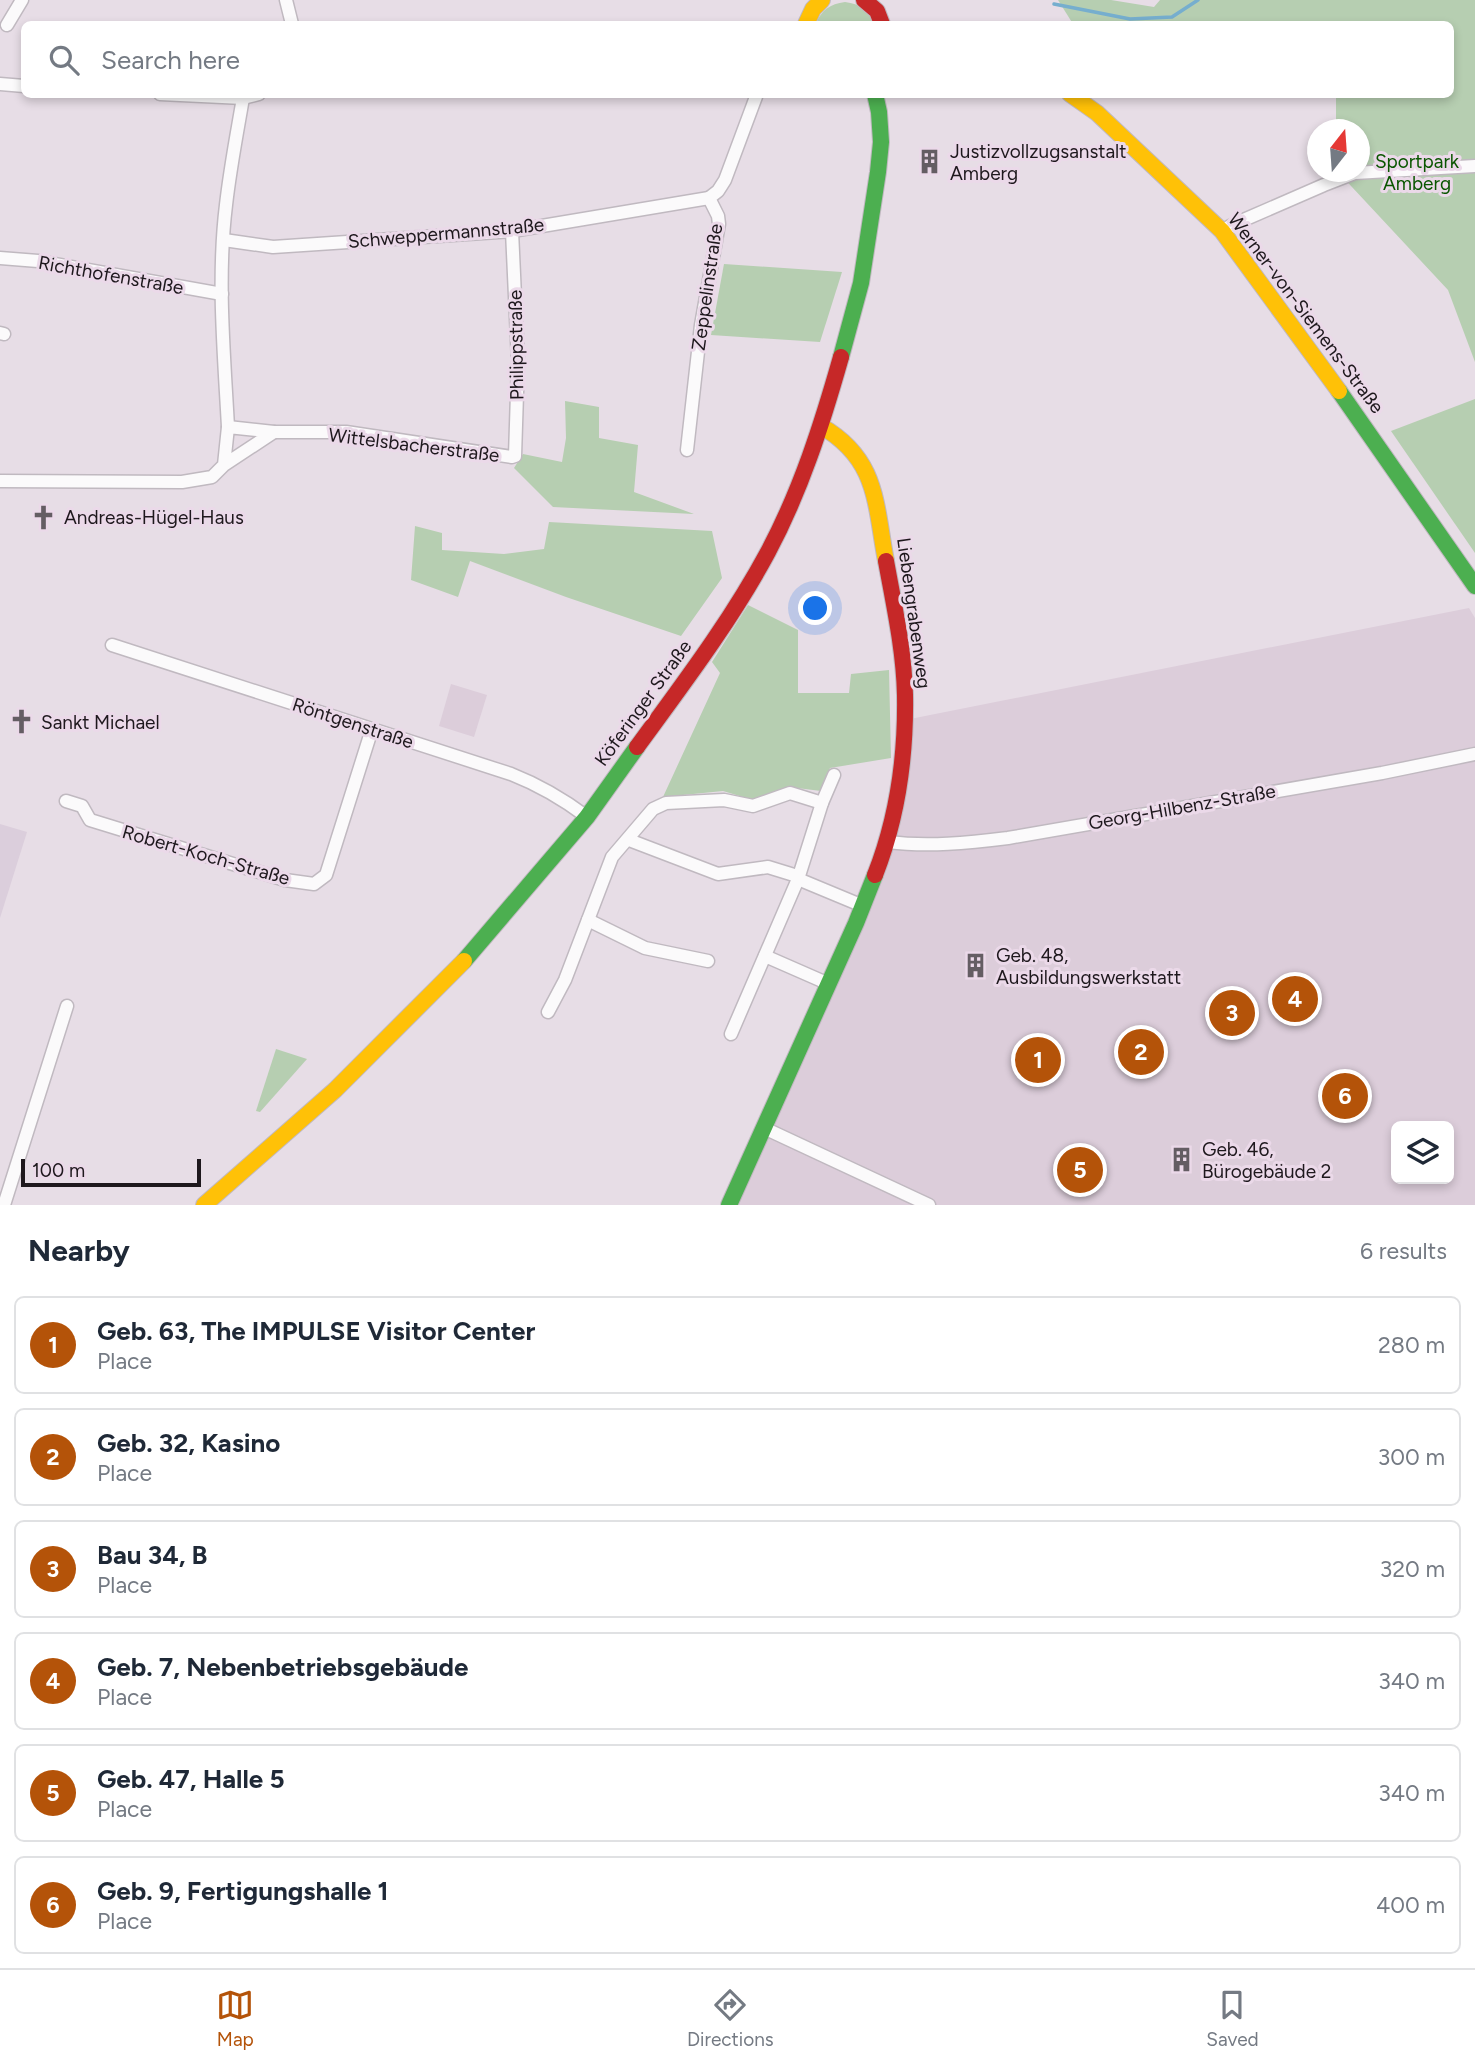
<!DOCTYPE html>
<html lang="en">
<head>
<meta charset="utf-8">
<style>
	body { margin:0; font-family:Figtree,sans-serif; background:#f6f6f7; color:#1f2937 }
	.controls { position:absolute; right:21px; bottom:21px; display:grid; overflow:hidden; border-radius:10px; box-shadow:0 4px 10px #0003 }
	.controls button { width:63px; height:63px; display:grid; place-items:center; padding:0; border:0; border-bottom:2px solid #e0e1e3; background:#fff; color:#1f2937; font:35px sans-serif }
	.compass { position:absolute; left:1307px; top:119px; width:63px; height:63px; border-radius:50%; background:#fff; box-shadow:0 4px 10px #0003; rotate:17deg }
	.scale { position:absolute; left:21px; bottom:18px; width:180px; box-sizing:border-box; padding-left:7px; border:4px solid #1e181d; border-top:0; font-size:19px; line-height:24px; white-space:nowrap; color:#1e181d; -webkit-text-stroke:5px #ebd9e9; paint-order:stroke }
	.you { position:absolute; left:816px; top:609px; width:24px; height:24px; margin:-18px; border:5px solid #fff; border-radius:50%; background:#1a73e8; box-shadow:0 0 0 10px #1a73e833 }
	.badge { display:grid; place-items:center; width:46px; height:46px; border-radius:50%; background:#b45309; color:#fff; font-size:23px; font-weight:700 }
	.pin { position:absolute; translate:-50% -50%; border:4px solid #fff; box-shadow:0 2px 7px #0006 }
	.list { margin:0; padding:0; list-style:none }
	h2 { display:flex; justify-content:space-between; align-items:center; height:91px; margin:0; padding:0 28px; font-size:30px }
	h2 small { font-size:23px; font-weight:400; color:#747a83 }
	.list li { display:grid; grid-template-columns:46px 1fr auto; gap:21px; align-items:center; box-sizing:border-box; height:98px; margin:0 14px 14px; padding:0 14px; border:2px solid #e0e1e3; border-radius:10px }
	.list b { display:block; font-size:26px; white-space:nowrap }
	.list p { margin:0; font-size:23px; white-space:nowrap; color:#747a83 }
	.list em { font-size:23px; font-style:normal; color:#747a83 }
	.icon { flex:none; width:38px; height:38px; fill:none; stroke:currentColor; stroke-width:2; stroke-linecap:round; stroke-linejoin:round }
	.map { position:relative; flex:none; width:1475px; height:1205px; overflow:hidden }
	.search { position:absolute; background:#fff; box-shadow:0 4px 10px #0003; left:21px; right:21px; top:21px; height:77px; display:flex; align-items:center; gap:18px; box-sizing:border-box; padding:0 24px; border-radius:10px; color:#747a83; font-size:26px }
	.sheet { height:763px; background:#fff }
	nav { display:flex; justify-content:space-around; align-items:center; box-sizing:border-box; height:98px; border-top:2px solid #e0e1e3; background:#fff; font-size:19px; color:#747a83 }
	nav a { display:grid; justify-items:center; gap:4px }
	nav .on { color:#b45309 }
	.map>svg:first-child { display:block }
</style>
</head>
<body>
<div class="map">
<svg width="1475" height="1205" viewBox="0 0 1475 1205">
	<rect width="100%" height="100%" fill="#e7dde6"/>
	<g fill="#dccdda" fill-rule="evenodd">
		<path d="M 1469,608 L 1475,618 L 1475,1205 L 733,1205 L 894,846 L 910,719 ZM 1396,1126 L 1449,1126 L 1449,1179 L 1396,1179 Z"/>
		<polygon points="451,684 487,695 474,737 439,726"/>
	</g>
	<polygon fill="#dbcedc" points="0,824 27,832 0,918"/>
	<g fill="#b6ceb1">
		<polygon points="1058,0 1111,0 1154,7 1160,0 1475,0 1475,362 1448,290 1338,172 1360,172 1360,130 1336,129 1336,95 1450,94 1450,24 1073,24"/>
		<path d="M 845,2 C 860,4 869,10 874,24 L 816,24 C 821,10 830,4 845,2 Z"/>
		<polygon points="724,264 842,272 820,342 711,335"/>
		<polygon points="1475,399 1475,553 1391,431"/>
		<polygon points="565,401 599,407 599,438 638,445 634,492 694,514 553,507 514,468 523,454 562,462 566,438"/>
		<polygon points="549,522 712,531 722,578 681,636 566,597 470,561 458,597 411,580 415,526 442,533 442,550 504,554 544,549"/>
		<polygon points="748,605 798,630 798,693 849,693 851,674 889,670 891,758 830,768 821,791 789,787 753,800 723,791 663,797 720,673 712,662"/>
		<polygon points="276,1049 307,1059 260,1112 256,1111"/>
	</g>
	<g fill="none" stroke-linecap="round" stroke-linejoin="round">
		<polyline stroke="#76aece" stroke-width="3.5" points="1054,4 1130,19 1172,17 1198,0"/>
		<defs>
			<g id="street">
				<polyline points="286,0 292,24"/>
				<polyline points="7,25 22,0"/>
				<polyline points="0,84 24,86"/>
				<polyline points="160,94 243,98 259,94"/>
				<polyline points="1222,231 1232,225 1324,185 1355,173 1475,166"/>
				<polyline points="224,240 273,247 512,231 709,198"/>
				<polyline points="0,258 38,261 222,294"/>
				<polyline points="0,333 4,334"/>
				<path d="M 228,427 C 224,353 217,278 226,205 C 230,169 237,133 243,98"/>
				<polyline points="274,432 346,432 512,457 515,456 518,362 512,231"/>
				<polyline points="687,450 701,325 719,224 718,216 709,198 718,191 725,180 757,94"/>
				<polyline points="0,481 182,482 212,477 224,465 274,432 228,427 224,465"/>
				<path d="M 112,645 L 511,774 C 539,785 563,799 587,817"/>
				<polyline points="66,801 82,806 90,820 285,880 314,884 326,875 372,729"/>
				<polyline points="629,840 718,874 768,867 794,875 798,879 863,906"/>
				<path d="M 888,842 C 928,847 968,843 1008,838 L 1382,773 L 1475,754"/>
				<polyline points="588,920 645,948 708,961"/>
				<polyline points="765,956 829,984"/>
				<polyline points="548,1012 565,980 612,857 653,809 666,803 724,800 753,806 790,793 822,803 834,775"/>
				<polyline points="731,1034 798,879 822,803"/>
				<polyline points="764,1128 929,1205"/>
				<polyline points="4,1205 67,1006"/>
			</g>
			<g id="fast">
				<polyline points="841,357 861,283 878,172 881,142 879,112 875,94"/>
				<polyline points="1339,391 1475,586"/>
				<polyline points="464,961 587,817 637,747"/>
				<polyline points="729,1205 856,923 875,875"/>
			</g>
			<g id="slow">
				<polyline points="806,24 813,9 822,0"/>
				<polyline points="1070,94 1097,113 1222,231 1339,391"/>
				<path d="M 821,426 C 878,459 875,503 886,561"/>
				<polyline points="204,1205 335,1090 464,961"/>
			</g>
			<g id="jam">
				<polyline points="864,0 877,11 882,24"/>
				<path d="M 637,747 C 683,684 731,621 768,552 C 801,490 822,424 841,357"/>
				<path d="M 875,875 C 897,819 906,755 905,695 C 904,650 894,605 886,561"/>
			</g>
		</defs>
		<use href="#street" stroke="#c0b9c0" stroke-width="15"/>
		<use href="#fast" stroke="#c0b9c0" stroke-width="18"/>
		<use href="#slow" stroke="#c0b9c0" stroke-width="18"/>
		<use href="#jam" stroke="#c0b9c0" stroke-width="18"/>
		<use href="#street" stroke="#fbfafb" stroke-width="12"/>
		<use href="#fast" stroke="#4caf50" stroke-width="16"/>
		<use href="#slow" stroke="#ffc107" stroke-width="16"/>
		<use href="#jam" stroke="#c62828" stroke-width="16"/>
	</g>
	<defs>
		<symbol id="building-bare" viewBox="-9 -9 18 18"><path d="M-4-6H4V6H1V3H-1V6H-4ZM-2.5-4.3h1.7v1.8h-1.7ZM.8-4.3h1.7v1.8H.8ZM-2.5-1h1.7V.8h-1.7ZM.8-1h1.7V.8H.8Z" fill="#645d63" stroke="#ebd9e9" stroke-width="2.5" paint-order="stroke"/></symbol>
		<symbol id="church-bare" viewBox="-9 -9 18 18"><path d="M-1.2-6h2.4v3.5h3.3v2.4h-3.3V6h-2.4V-.1h-3.3v-2.4h3.3Z" fill="#645d63" stroke="#ebd9e9" stroke-width="2.5" paint-order="stroke"/></symbol>
	</defs>
	<g fill-rule="evenodd">
		<use href="#building-bare" x="912" y="144" width="35" height="35"/>
		<use href="#church-bare" x="26" y="500" width="35" height="35"/>
		<use href="#church-bare" x="4" y="704" width="35" height="35"/>
		<use href="#building-bare" x="958" y="948" width="35" height="35"/>
		<use href="#building-bare" x="1164" y="1142" width="35" height="35"/>
	</g>
	<g text-anchor="middle" dominant-baseline="central" stroke-width="6" stroke-linejoin="round" paint-order="stroke">
		<g font-size="19" fill="#1e181d" stroke="#ebd9e9" text-anchor="start">
			<text x="950" y="151">Justizvollzugsanstalt<tspan x="950" dy="22">Amberg</tspan></text>
			<text x="64" y="517">Andreas-Hügel-Haus</text>
			<text x="41" y="722">Sankt Michael</text>
			<text x="996" y="955">Geb. 48,<tspan x="996" dy="22">Ausbildungswerkstatt</tspan></text>
			<text x="1202" y="1149">Geb. 46,<tspan x="1202" dy="22">Bürogebäude 2</tspan></text>
		</g>
		<g font-size="19" fill="#0a5601" stroke="#ebd9e9">
			<text x="1417" y="161">Sportpark<tspan x="1417" dy="22">Amberg</tspan></text>
		</g>
		<g font-size="19" fill="#1e181d" stroke="#ebd9e9">
			<text transform="translate(446 233) rotate(-5)">Schweppermannstraße</text>
			<text transform="translate(111 275) rotate(10)">Richthofenstraße</text>
			<text transform="translate(707 287) rotate(-82)">Zeppelinstraße</text>
			<text transform="translate(1306 313) rotate(53)">Werner-von-Siemens-Straße</text>
			<text transform="translate(516 345) rotate(-91)">Philippstraße</text>
			<text transform="translate(414 445) rotate(7)">Wittelsbacherstraße</text>
			<text transform="translate(914 613) rotate(82)">Liebengrabenweg</text>
			<text transform="translate(643 703) rotate(-54)">Köferinger Straße</text>
			<text transform="translate(353 723) rotate(18)">Röntgenstraße</text>
			<text transform="translate(1182 807) rotate(-10)">Georg-Hilbenz-Straße</text>
			<text transform="translate(206 855) rotate(16)">Robert-Koch-Straße</text>
		</g>
	</g>
</svg>
<div class="controls">
<button><svg class="icon" aria-label="layers" viewBox="0 0 24 24"><path d="M12 4l9 5-9 5-9-5zM3 14l9 5 9-5"/></svg></button>
</div>
<svg class="compass" viewBox="-18 -18 36 36"><path d="M0-13l5 13h-10z" fill="#e53935"/><path d="M0 13l5-13h-10z" fill="#747a83"/></svg>
<div class="scale">100 m</div>
<div class="you"></div>
<div class="pin badge" style="left:1038px;top:1060px">1</div>
<div class="pin badge" style="left:1141px;top:1052px">2</div>
<div class="pin badge" style="left:1232px;top:1013px">3</div>
<div class="pin badge" style="left:1295px;top:999px">4</div>
<div class="pin badge" style="left:1080px;top:1170px">5</div>
<div class="pin badge" style="left:1345px;top:1096px">6</div>
<div class="search"><svg class="icon" aria-label="search" viewBox="0 0 24 24"><circle cx="10" cy="10" r="6"/><path d="M15 15l6 6"/></svg>Search here</div>
</div>
<section class="sheet">
<h2>Nearby<small>6 results</small></h2>
<ul class="list">
<li><span class="badge">1</span><div><b>Geb. 63, The IMPULSE Visitor Center</b><p>Place</p></div><em>280 m</em></li>
<li><span class="badge">2</span><div><b>Geb. 32, Kasino</b><p>Place</p></div><em>300 m</em></li>
<li><span class="badge">3</span><div><b>Bau 34, B</b><p>Place</p></div><em>320 m</em></li>
<li><span class="badge">4</span><div><b>Geb. 7, Nebenbetriebsgebäude</b><p>Place</p></div><em>340 m</em></li>
<li><span class="badge">5</span><div><b>Geb. 47, Halle 5</b><p>Place</p></div><em>340 m</em></li>
<li><span class="badge">6</span><div><b>Geb. 9, Fertigungshalle 1</b><p>Place</p></div><em>400 m</em></li>
</ul>
</section>
<nav>
<a class="on"><svg class="icon" aria-label="map" viewBox="0 0 24 24"><path d="M3 6l6-2 6 2 6-2v14l-6 2-6-2-6 2zM9 4v14M15 6v14"/></svg>Map</a>
<a><svg class="icon" aria-label="directions" viewBox="0 0 24 24"><path d="M12 3l9 9-9 9-9-9zM9 14v-3h6M13 9l2 2-2 2"/></svg>Directions</a>
<a><svg class="icon" aria-label="saved" viewBox="0 0 24 24"><path d="M7 4h10v16l-5-4-5 4z"/></svg>Saved</a>
</nav>
</body>
</html>
